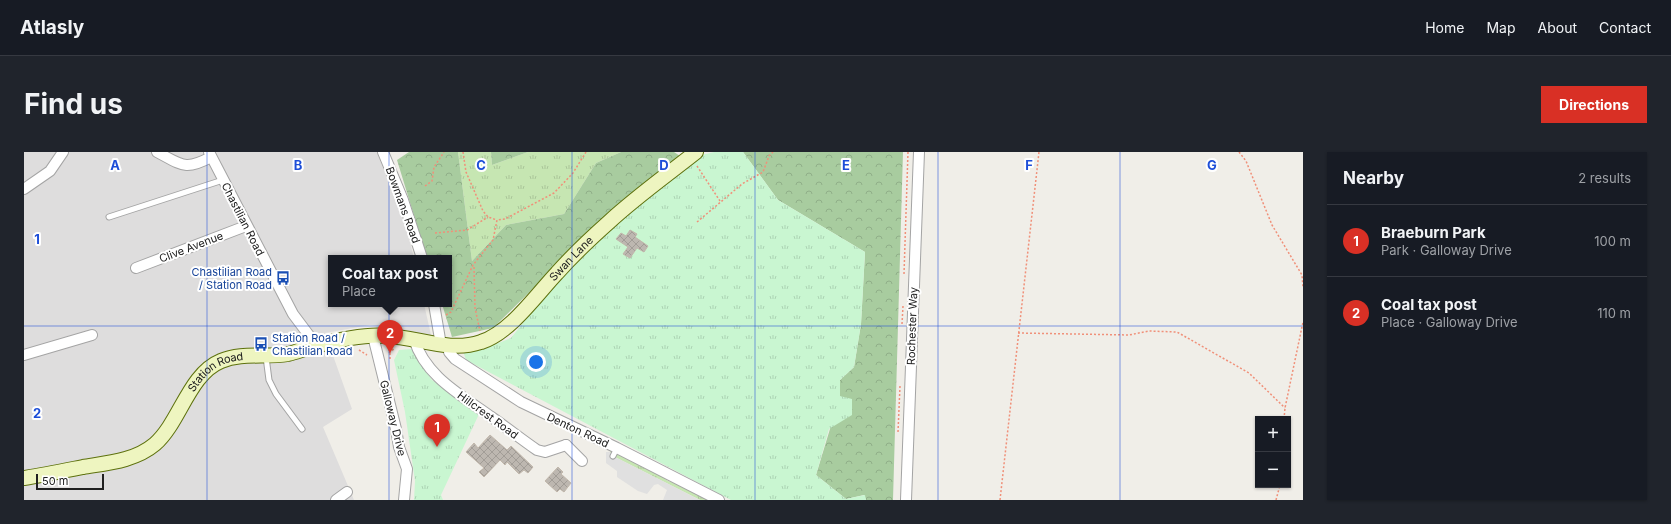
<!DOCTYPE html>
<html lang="en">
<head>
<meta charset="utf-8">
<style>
	body { margin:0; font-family:Inter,sans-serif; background:#20242c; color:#f1f3f6 }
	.controls { position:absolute; right:12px; bottom:12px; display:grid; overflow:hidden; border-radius:0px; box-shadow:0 1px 3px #0004 }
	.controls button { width:36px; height:36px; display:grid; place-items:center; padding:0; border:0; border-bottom:1px solid #363941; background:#171b24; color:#f1f3f6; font:20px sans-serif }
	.scale { position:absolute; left:12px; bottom:10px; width:68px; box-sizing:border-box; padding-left:4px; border:2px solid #202020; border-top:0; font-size:11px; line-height:14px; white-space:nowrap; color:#202020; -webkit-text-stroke:3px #fff; paint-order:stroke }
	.you { position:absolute; left:512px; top:210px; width:14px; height:14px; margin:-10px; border:3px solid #fff; border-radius:50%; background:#1a73e8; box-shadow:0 0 0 6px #1a73e833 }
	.badge { display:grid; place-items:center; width:26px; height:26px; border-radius:50%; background:#d93025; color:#fff; font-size:13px; font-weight:700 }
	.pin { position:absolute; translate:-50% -33px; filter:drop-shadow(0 1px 2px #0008) }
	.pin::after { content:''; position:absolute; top:21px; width:14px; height:12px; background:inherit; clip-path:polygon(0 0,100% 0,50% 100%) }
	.popup { position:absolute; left:304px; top:103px; width:124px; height:52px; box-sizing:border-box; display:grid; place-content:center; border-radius:0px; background:#171b24; filter:drop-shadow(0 1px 3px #0005); font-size:13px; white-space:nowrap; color:#9ea1a6 }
	.popup b { font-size:15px; color:#f1f3f6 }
	.popup::after { content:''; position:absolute; left:50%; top:100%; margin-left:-8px; border:8px solid transparent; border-top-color:#171b24 }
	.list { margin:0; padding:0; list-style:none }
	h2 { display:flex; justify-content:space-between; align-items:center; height:52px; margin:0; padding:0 16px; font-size:17px }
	h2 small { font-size:13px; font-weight:400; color:#9ea1a6 }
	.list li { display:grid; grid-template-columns:26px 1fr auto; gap:12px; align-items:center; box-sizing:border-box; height:72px; padding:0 16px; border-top:1px solid #363941 }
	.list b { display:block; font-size:15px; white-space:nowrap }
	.list p { margin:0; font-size:13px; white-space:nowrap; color:#9ea1a6 }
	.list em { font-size:13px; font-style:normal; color:#9ea1a6 }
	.map { position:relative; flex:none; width:1279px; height:348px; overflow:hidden; border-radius:0px }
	header { display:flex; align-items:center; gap:24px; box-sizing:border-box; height:56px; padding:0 20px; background:#171b24; border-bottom:1px solid #363941 }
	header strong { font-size:19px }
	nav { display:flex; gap:22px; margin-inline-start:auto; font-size:14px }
	.intro { display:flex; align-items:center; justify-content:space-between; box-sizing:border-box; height:96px; padding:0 24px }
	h1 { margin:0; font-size:28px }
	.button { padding:10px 18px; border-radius:0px; background:#d93025; color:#fff; font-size:14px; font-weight:700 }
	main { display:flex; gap:24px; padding:0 24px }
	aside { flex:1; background:#171b24; border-radius:0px; box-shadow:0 1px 3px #0004 }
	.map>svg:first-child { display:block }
</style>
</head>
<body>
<header>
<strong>Atlasly</strong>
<nav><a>Home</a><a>Map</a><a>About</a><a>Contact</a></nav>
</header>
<div class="intro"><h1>Find us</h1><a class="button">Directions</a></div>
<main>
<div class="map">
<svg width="1279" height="348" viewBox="0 0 1279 348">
	<defs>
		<pattern id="grass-tufts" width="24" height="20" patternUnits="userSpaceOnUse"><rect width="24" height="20" fill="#c6e6b2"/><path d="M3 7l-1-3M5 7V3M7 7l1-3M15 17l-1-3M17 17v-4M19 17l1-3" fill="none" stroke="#aac599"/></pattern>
		<pattern id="forest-crowns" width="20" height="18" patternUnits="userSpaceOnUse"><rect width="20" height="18" fill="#a8cc9f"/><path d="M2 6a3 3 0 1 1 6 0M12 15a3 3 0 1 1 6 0" fill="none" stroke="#90af89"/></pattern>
		<pattern id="park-tufts" width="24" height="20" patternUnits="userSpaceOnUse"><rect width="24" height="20" fill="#c9f6d1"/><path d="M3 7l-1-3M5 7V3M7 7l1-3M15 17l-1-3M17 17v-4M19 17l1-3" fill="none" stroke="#acd3b3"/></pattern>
		<pattern id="building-cross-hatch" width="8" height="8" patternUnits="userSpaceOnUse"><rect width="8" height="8" fill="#bdb7b0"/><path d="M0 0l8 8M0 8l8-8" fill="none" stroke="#a29d97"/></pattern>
	</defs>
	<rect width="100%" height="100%" fill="#f0eee8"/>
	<polygon fill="#dedddd" points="0,0 353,0 383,78 390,106 307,106 307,152 400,152 407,183 346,173 301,181 328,257 299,275 330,348 0,348"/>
	<g fill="url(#grass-tufts)">
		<polygon points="434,0 467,0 468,13 504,0 597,0 572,11 540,62 482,73 448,109"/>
		<polygon points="587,298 632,320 644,329 660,334 689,348 676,348 589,304 586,300"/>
	</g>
	<g fill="url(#forest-crowns)">
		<polygon points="385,0 434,0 448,109 482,73 540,62 572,11 597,0 650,0 656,4 550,96 469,176 428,185 418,152 425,152 425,106 403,106 373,8"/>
		<polygon points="467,0 504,0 468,13"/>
		<polygon points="719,0 879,0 869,348 842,348 840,343 822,347 792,323 816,244 816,228 830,215 837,172 841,100 754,48"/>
	</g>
	<g fill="url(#park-tufts)">
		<polygon points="690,0 719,0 754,48 841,100 837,172 830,215 816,228 816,244 828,247 828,263 805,277 792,323 822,347 841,343 842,348 707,348 442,208 439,199 459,197 487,186 519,146 585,78 674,4"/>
		<polygon points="388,197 408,228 456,260 417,343 419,348 390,348 391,329 381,260 370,208 375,198"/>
	</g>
	<polygon fill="#e0e0e0" points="582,300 586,300 589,304 676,348 639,348 643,338 634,332 630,333 623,342 614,339 593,325 593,319 582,311"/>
	<g fill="url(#building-cross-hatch)" stroke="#c1b7ab">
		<polygon points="606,78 613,82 611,85 624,94 620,100 613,96 606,106 599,102 604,95 592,87 597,81 602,84"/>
		<polygon points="466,283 483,298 487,294 509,315 504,321 500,318 495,322 483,310 481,313 476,308 460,325 455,320 460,316 442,300 450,291 454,296"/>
		<polygon points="534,315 539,320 537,322 547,331 540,340 536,337 533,340 521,329"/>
	</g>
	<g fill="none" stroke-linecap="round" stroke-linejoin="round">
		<defs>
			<g id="lane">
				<polyline points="85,65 199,28"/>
				<polyline points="242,205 245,228 252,242 278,277"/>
				<polyline points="589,304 593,296"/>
			</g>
			<g id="street">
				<path d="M 133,0 C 158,13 161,19 187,5"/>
				<polyline points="185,0 269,162 293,194"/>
				<polyline points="359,0 379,48 398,106"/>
				<polyline points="0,37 26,19 39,0"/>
				<polyline points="112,116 222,74"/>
				<polyline points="410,152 417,193"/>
				<polyline points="349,184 372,277 375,295 383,317 380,348"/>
				<path d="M 390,187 C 401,224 437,243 466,264 C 482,275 497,287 513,298 L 521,300 L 542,293"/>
				<polyline points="425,194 425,200 431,207 497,250 593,296 695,348"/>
				<polyline points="0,203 68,183"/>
				<polyline points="542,293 558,309"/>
				<polyline points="312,348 323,340"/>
				<polyline points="882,348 895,0"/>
			</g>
			<g id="secondary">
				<path id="s1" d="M 0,326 C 20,323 39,319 59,315 C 83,311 111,309 131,292 C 156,270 165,222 197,209 C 218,200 242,206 264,202 C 273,200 282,196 291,194 C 310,189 343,182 362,184 C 394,185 425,201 457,190 C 486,181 513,142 533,121 C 549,103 567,86 585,70 C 612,45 643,23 672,0"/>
			</g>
		</defs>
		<use href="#lane" stroke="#a4a4a4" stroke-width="7"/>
		<use href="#street" stroke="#a4a4a4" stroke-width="12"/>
		<use href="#secondary" stroke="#5d710d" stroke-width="16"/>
		<g stroke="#f09079" stroke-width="1.5" stroke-dasharray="2 2" stroke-linecap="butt">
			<polyline points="439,0 442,20 459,59 464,65 473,68"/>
			<polyline points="1215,0 1222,9 1248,73 1278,123 1279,135"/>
			<polyline points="673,14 696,49"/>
			<polyline points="401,34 408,29 410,15 420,0"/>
			<polyline points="673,70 718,32 739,20 745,4 749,0"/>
			<polyline points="411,81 443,78 464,65"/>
			<polyline points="450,115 451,156 456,179"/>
			<polyline points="880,122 884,0"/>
			<polyline points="422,163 427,160 449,113 469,88 473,68 481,67 530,41 549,21 562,0"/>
			<polyline points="878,172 879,154"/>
			<polyline points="994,181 1105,183 1125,179 1153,180 1225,221 1261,256"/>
			<polyline points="335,198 343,203"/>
			<polyline points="365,201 371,196"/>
			<polyline points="366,201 366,209"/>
			<polyline points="1260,267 1261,256 1279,170"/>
			<polyline points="874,280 876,234"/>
			<polyline points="976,348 1015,0"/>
			<polyline points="1252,348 1256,333"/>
		</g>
		<use href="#lane" stroke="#fff" stroke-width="5"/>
		<use href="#street" stroke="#fff" stroke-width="10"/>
		<use href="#secondary" stroke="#eef5c0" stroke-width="14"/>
	</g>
	<path fill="none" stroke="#1d4ed8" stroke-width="1" stroke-opacity="0.55" d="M 183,0 L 183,348M 365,0 L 365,348M 548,0 L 548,348M 731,0 L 731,348M 914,0 L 914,348M 1096,0 L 1096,348M 0,174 L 1279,174"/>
	<defs>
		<symbol id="bus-bare" viewBox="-9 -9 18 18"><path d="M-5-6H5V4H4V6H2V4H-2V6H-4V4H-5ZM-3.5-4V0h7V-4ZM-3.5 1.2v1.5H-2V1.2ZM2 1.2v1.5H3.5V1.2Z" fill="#1a4fb4" stroke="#fff" stroke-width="2.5" paint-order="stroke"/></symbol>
	</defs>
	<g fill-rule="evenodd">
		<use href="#bus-bare" x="249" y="116" width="20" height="20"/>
		<use href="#bus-bare" x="227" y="182" width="20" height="20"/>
	</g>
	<g text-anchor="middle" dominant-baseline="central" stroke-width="4" stroke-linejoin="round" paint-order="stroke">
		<g font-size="11" fill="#202020" stroke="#fff">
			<text transform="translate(379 53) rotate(70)">Bowmans Road</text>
			<text transform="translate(219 67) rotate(63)">Chastilian Road</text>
			<text transform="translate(167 95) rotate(-21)">Clive Avenue</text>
			<text stroke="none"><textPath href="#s1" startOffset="632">Swan Lane</textPath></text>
			<text transform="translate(888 174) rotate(-88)">Rochester Way</text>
			<text stroke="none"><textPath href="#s1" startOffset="234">Station Road</textPath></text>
			<text transform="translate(464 263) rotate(36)">Hillcrest Road</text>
			<text transform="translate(369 266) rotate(76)">Galloway Drive</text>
			<text transform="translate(554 278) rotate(25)">Denton Road</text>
		</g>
		<g font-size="11" fill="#164399" stroke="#fff" text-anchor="end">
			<text x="248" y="120">Chastilian Road<tspan x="248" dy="13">/ Station Road</tspan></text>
			<text x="248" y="186" text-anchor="start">Station Road /<tspan x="248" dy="13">Chastilian Road</tspan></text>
		</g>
	</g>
	<g font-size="13" text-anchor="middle" font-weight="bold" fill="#1d4ed8" stroke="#fff" stroke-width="4" stroke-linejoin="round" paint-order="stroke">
		<text x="91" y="18">A</text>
		<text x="274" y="18">B</text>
		<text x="457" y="18">C</text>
		<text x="640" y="18">D</text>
		<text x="822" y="18">E</text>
		<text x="1005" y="18">F</text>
		<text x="1188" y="18">G</text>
		<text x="13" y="92">1</text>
		<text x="13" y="266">2</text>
	</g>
</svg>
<div class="controls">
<button>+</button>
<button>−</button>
</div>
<div class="scale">50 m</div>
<div class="you"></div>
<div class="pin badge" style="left:413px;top:295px">1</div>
<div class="pin badge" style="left:366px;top:201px">2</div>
<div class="popup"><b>Coal tax post</b>Place</div>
</div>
<aside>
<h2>Nearby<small>2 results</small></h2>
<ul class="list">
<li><span class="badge">1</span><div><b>Braeburn Park</b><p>Park · Galloway Drive</p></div><em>100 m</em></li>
<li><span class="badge">2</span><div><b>Coal tax post</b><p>Place · Galloway Drive</p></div><em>110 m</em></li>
</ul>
</aside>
</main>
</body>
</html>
